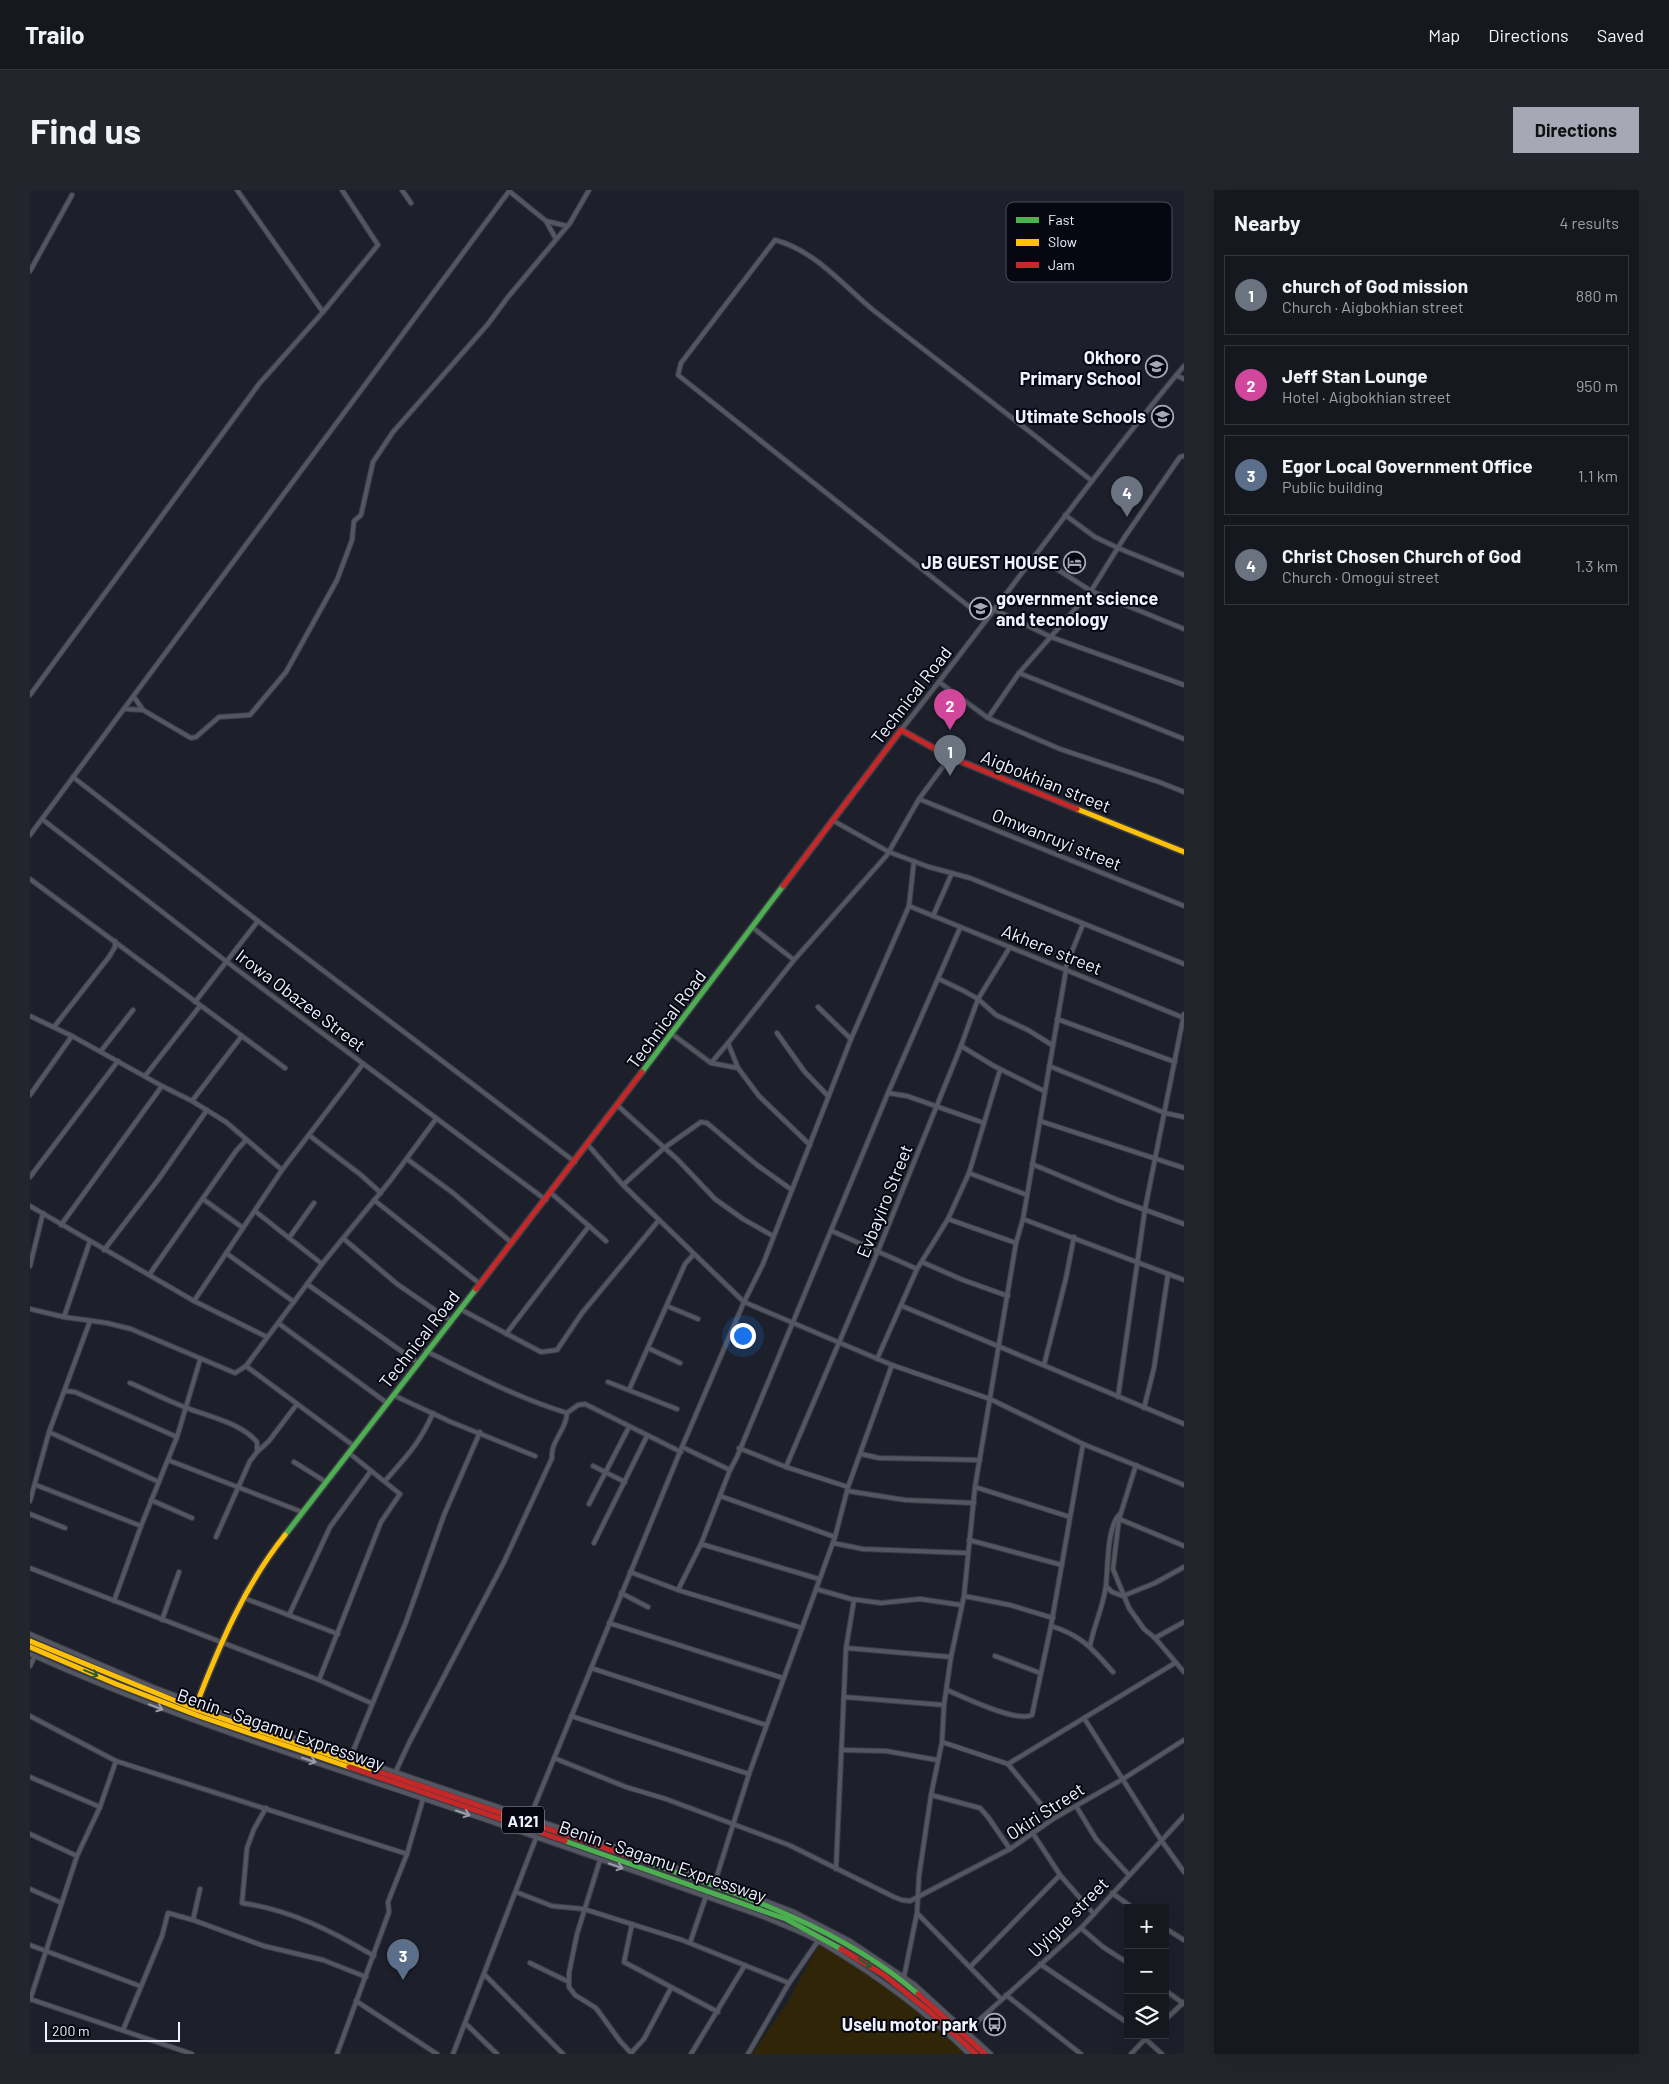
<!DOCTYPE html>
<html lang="en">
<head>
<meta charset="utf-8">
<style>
	body { margin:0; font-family:Barlow,sans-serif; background:#23252d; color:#f1f3f6 }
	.controls { position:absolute; right:15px; bottom:15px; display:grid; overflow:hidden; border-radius:0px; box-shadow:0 5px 20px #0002 }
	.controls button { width:45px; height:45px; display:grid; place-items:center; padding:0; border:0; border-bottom:1px solid #35373e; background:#161820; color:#f1f3f6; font:25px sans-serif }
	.scale { position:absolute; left:15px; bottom:12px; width:135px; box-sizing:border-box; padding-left:5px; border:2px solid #eff2ff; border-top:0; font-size:14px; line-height:18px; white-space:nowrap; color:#eff2ff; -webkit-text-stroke:4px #060710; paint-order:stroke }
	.you { position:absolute; left:712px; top:1145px; width:18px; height:18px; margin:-12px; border:4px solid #fff; border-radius:50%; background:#1a73e8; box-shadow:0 0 0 8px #1a73e833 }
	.badge { display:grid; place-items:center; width:32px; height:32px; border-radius:50%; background:#a6a8b5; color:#fff; font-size:16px; font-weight:700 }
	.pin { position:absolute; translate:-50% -41px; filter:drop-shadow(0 1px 2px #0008) }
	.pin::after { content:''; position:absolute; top:26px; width:18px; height:15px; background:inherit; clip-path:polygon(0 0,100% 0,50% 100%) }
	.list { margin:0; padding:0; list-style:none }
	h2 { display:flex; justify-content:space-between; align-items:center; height:65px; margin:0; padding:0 20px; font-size:21px }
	h2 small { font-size:16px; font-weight:400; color:#9ea0a5 }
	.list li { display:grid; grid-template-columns:32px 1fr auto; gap:15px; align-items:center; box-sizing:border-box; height:80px; margin:0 10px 10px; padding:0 10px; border:1px solid #35373e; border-radius:0px }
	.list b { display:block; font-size:19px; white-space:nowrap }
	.list p { margin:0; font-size:16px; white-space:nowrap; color:#9ea0a5 }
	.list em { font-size:16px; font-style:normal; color:#9ea0a5 }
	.icon { flex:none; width:28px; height:28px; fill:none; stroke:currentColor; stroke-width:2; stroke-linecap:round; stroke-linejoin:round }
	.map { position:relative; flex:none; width:1154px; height:1864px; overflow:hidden; border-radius:0px }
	header { display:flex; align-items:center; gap:30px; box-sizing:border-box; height:70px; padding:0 25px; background:#161820; border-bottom:1px solid #35373e }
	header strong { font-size:24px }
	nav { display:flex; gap:28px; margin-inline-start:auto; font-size:18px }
	.intro { display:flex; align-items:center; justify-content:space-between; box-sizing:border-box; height:120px; padding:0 30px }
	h1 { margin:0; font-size:35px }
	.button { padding:12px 22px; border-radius:0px; background:#a6a8b5; color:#111; font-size:18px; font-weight:700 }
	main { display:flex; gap:30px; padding:0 30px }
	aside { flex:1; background:#161820; border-radius:0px; box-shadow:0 5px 20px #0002 }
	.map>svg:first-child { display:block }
</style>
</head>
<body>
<header>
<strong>Trailo</strong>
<nav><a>Map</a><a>Directions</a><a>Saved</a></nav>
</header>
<div class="intro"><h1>Find us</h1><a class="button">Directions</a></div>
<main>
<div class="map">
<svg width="1154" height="1864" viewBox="0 0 1154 1864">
	<rect width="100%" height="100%" fill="#1d202b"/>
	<path fill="#302506" d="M 791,1751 C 847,1782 898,1820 943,1864 L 722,1864 L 757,1813 Z"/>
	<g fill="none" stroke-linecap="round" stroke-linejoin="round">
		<defs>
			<g id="street">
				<polyline points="207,0 293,122"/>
				<polyline points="372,0 381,13"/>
				<polyline points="479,1 516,31 526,49"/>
				<polyline points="516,31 537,36"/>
				<polyline points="0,81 42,5"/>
				<polyline points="1146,185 1154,189"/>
				<polyline points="1035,325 1065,347 1088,358 1154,385"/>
				<polyline points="1005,365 1061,401 1154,439"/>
				<polyline points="963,419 1021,447 1154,495"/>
				<path d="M 956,430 L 648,185 L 651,173 L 745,50 C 784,60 813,95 843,120 C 916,177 990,233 1062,291"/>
				<polyline points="989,483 1154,549"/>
				<polyline points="909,492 958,528 1030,559 1129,592 1154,602"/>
				<polyline points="0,505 229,194 293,122 348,55 312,0"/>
				<polyline points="104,507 113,520 161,548 166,547 189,527 220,525 256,482 307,390 322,350 324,331 331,325 343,272 363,242 458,134 478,107 540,33 559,0"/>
				<polyline points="95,519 113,520"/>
				<polyline points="958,528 989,483 1061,401 1094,348 1150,267 1154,266"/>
				<path d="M 871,540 C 967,420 1055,294 1154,176"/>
				<polyline points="43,587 228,731 545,972"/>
				<polyline points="889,609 1154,716"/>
				<polyline points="12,629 197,772 516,1010"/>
				<polyline points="802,630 859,662 899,677 940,688 1154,774"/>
				<polyline points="0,645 480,0"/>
				<polyline points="0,689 255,878"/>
				<polyline points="879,716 1154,828"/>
				<polyline points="903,726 922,683"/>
				<polyline points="722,737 764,770"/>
				<polyline points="1035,779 1053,734"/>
				<polyline points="909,789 934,801 948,809 966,825 998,840 1022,855"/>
				<polyline points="165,812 228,731"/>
				<polyline points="788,817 821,849"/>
				<polyline points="0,826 42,846 132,896 162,911 196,932 252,980"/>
				<polyline points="1027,829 1145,872"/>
				<polyline points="24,837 79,767 85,757 85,751"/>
				<polyline points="747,843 774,881 798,906"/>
				<polyline points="642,844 681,873"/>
				<polyline points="698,853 681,873 708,878"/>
				<polyline points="931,856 964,876 1014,901"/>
				<polyline points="71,861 103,820"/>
				<polyline points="1019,876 1135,923 1154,927"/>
				<polyline points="115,886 170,816"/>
				<polyline points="858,903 877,906 954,933"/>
				<polyline points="0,905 42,846"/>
				<polyline points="162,911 211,847"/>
				<polyline points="588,916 648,970 685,1009 713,1029 743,1046"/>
				<polyline points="1010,931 1154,978"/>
				<polyline points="280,946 331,985 351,1003"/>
				<polyline points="558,955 593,995 714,1112 862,1175"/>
				<polyline points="780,955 729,906 708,878 698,853 764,770 857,665 889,609 920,567"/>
				<polyline points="377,969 423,1003 482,1053"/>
				<polyline points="1002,974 1088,1010 1154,1034"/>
				<polyline points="939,983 997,1005"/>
				<polyline points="0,987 88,871"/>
				<polyline points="593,995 634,958 671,932 677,933 727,975 762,1000"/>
				<polyline points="173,1009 213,1038"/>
				<polyline points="344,1010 450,1094"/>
				<polyline points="0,1016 164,1111 237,1147"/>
				<polyline points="225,1021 292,1074"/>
				<polyline points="918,1029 986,1053"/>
				<polyline points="993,1029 1154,1090"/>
				<polyline points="31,1035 132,896"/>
				<polyline points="559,1036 576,1051"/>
				<polyline points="802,1041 887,1079"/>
				<polyline points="259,1048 284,1013"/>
				<polyline points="314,1049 367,1094 421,1131"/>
				<polyline points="74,1060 128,990 177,920"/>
				<polyline points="196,1063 264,1112"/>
				<polyline points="892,1072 933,1090 978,1106"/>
				<polyline points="0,1076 13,1023"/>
				<polyline points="119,1085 206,961 216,950"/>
				<polyline points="277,1094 388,1173"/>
				<polyline points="164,1111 252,980 333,874"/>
				<polyline points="637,1116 668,1129"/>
				<polyline points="872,1116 1154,1234"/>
				<polyline points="0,1119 34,1127 77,1133 101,1139 205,1183 216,1176 292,1074 360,991 406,929"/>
				<polyline points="430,1119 511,1162 527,1160 552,1123 629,1030"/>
				<polyline points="34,1127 60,1051"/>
				<polyline points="248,1133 357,1213"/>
				<polyline points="476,1144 559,1036 521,1003"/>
				<polyline points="618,1158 650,1173"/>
				<path d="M 396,1161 C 442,1184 488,1208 537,1223 L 548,1215 L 555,1214 L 651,1262"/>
				<polyline points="847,1169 887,1079 918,1029 939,983 970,880"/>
				<polyline points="1014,1175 1036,1088 1044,1047"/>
				<polyline points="216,1176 324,1256"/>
				<polyline points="578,1192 647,1219"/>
				<path d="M 100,1193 C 119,1201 138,1211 157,1218 C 180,1227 211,1233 227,1252 L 227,1262 L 220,1271 L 186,1347"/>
				<polyline points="599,1200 655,1074 664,1064"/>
				<polyline points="36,1201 45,1202 147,1247"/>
				<polyline points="363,1205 421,1232 505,1266"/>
				<polyline points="1088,1207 1115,1019 1154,824"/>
				<polyline points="1114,1218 1124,1178 1138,1084"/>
				<polyline points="19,1242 129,1292"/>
				<polyline points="652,1257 700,1280"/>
				<polyline points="709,1258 756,1277 818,1297"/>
				<polyline points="227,1262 239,1251 267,1214"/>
				<polyline points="831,1264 849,1268 950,1270"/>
				<polyline points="138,1270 272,1322"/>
				<polyline points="264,1272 296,1292"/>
				<polyline points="1106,1275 1089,1329 1083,1379 1099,1418 1114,1439 1125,1448 1154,1482"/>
				<polyline points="563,1276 595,1292"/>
				<polyline points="756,1277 848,1061 931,856 948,809 980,757"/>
				<path d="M 355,1291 C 376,1267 390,1253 403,1223"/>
				<polyline points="6,1295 111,1336"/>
				<polyline points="945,1297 1040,1327"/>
				<polyline points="818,1301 875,1310 944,1313"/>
				<polyline points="690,1306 805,1347"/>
				<polyline points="121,1310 162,1328"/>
				<polyline points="0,1311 19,1242 60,1131"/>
				<polyline points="559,1314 599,1237"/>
				<polyline points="0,1324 35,1338"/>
				<polyline points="1087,1328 1154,1356"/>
				<polyline points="939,1350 1032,1375"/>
				<polyline points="564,1353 617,1246"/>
				<polyline points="803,1353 833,1359 937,1363"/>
				<polyline points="671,1354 789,1389"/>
				<polyline points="0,1378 289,1490 341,1513"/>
				<polyline points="600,1382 648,1400 772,1438"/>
				<polyline points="1076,1396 1082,1402 1093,1406 1125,1393 1154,1377"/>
				<polyline points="786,1399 821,1409 851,1413 890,1409 931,1415"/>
				<polyline points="648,1400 671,1354 700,1280 707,1267 858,903 930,738"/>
				<polyline points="591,1403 618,1417"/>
				<polyline points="934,1406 980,1415 1023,1428"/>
				<polyline points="214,1408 308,1444"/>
				<polyline points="84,1411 111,1336 147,1247 170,1170"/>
				<polyline points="259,1425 300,1337 341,1281"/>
				<polyline points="132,1430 149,1382"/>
				<polyline points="579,1433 753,1488"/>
				<path d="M 1021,1436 C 1051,1445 1063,1459 1083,1482"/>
				<polyline points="0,1444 123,1497 203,1527 654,1680 762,1721 820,1751 884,1794 961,1864"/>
				<polyline points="1125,1448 1154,1432"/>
				<path d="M 1060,1456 C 1064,1435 1074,1415 1076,1395 C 1078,1377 1077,1335 1090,1324"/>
				<polyline points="816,1458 921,1467"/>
				<path d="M 0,1464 C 124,1520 253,1562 382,1605 C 500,1644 617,1686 734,1727 C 752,1735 773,1742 790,1752 C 843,1783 895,1821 939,1864"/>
				<polyline points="965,1466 1010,1483"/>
				<polyline points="0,1476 5,1466"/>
				<polyline points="561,1478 736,1535"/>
				<polyline points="289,1490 351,1332 370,1304 319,1263"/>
				<path d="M 917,1500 C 933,1507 987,1533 1002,1525 L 1021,1436 L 1053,1254"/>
				<polyline points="814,1507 914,1515"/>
				<polyline points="0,1526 86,1571 377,1664"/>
				<polyline points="541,1526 719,1584"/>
				<polyline points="1054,1528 1131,1650 1154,1682"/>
				<polyline points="912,1552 978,1574 1023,1629"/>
				<polyline points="812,1560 856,1561 907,1570"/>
				<polyline points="321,1566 376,1432 414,1325 450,1242"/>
				<polyline points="524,1568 596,1597 636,1609 759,1655 864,1707 872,1710 880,1711 980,1659 1023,1629 1093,1589 1154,1550"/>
				<polyline points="978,1574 1145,1473"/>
				<path d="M 366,1581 L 379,1553 L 474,1372 L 522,1268 C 520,1252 537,1239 537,1223"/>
				<polyline points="0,1587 70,1617"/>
				<polyline points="901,1605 950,1618 958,1627 980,1659"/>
				<polyline points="1046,1616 1066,1649 1099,1685"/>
				<path d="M 236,1618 L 224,1639 L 217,1658 L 212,1713 C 261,1720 302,1741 344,1766"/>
				<polyline points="500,1627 652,1257 714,1112 733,1074 821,849 879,716 884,671"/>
				<polyline points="1002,1642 1030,1685 1064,1724"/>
				<polyline points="0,1644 47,1666"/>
				<polyline points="570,1670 547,1744 539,1783 539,1797 545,1805 566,1818 590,1851 602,1864"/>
				<polyline points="806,1679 816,1458 824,1410"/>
				<polyline points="685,1692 719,1584 805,1347 818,1297 862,1175 960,1209 1053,1254 1154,1295"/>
				<polyline points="0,1699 32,1713"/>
				<polyline points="486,1702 522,1716 554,1719 652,1750 759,1793"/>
				<polyline points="1082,1703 1103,1718"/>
				<polyline points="887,1723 971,1809"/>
				<polyline points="163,1730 170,1699"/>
				<polyline points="602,1734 594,1772 688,1822"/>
				<polyline points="1051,1738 1073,1757 1098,1773"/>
				<polyline points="1135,1738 1154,1750"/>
				<polyline points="660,1753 676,1706"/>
				<polyline points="0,1755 110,1796"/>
				<polyline points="500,1773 539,1792"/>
				<polyline points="1010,1774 1098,1833"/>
				<polyline points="940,1777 1030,1685"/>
				<polyline points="454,1784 533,1864"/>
				<polyline points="874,1787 887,1723 889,1686 901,1605 912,1552 914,1515 921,1467 934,1406 945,1297 986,1053 993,1029 1036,780"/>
				<polyline points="1135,1800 1154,1814"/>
				<polyline points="976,1805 1051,1864"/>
				<polyline points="0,1809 162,1864"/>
				<polyline points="0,1810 47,1666 70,1617 86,1571"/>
				<polyline points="326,1811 407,1864"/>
				<polyline points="1135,1830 1154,1812"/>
				<polyline points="435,1833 467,1864"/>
				<polyline points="93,1840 132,1746 138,1723 163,1730 234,1756 293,1770 336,1787"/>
				<polyline points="937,1841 1051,1738 1154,1626"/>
				<polyline points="1111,1845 1132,1864"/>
				<polyline points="601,1863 614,1849 641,1798"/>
				<polyline points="307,1864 359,1722 358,1712 377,1664 393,1609"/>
				<polyline points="423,1864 506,1648"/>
				<polyline points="661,1864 715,1775"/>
				<polyline points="718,1864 759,1793 788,1751"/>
				<polyline points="1101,1864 1119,1845"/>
			</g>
			<g id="fast">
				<polyline points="612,882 753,696"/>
				<polyline points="255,1345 446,1099"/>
				<polyline points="535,1651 756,1729 811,1759"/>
				<path d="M 619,1673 C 713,1705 811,1738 888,1804"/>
			</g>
			<g id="slow">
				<polyline points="1047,619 1154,662"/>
				<polyline points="0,1451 165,1519 344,1580"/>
				<polyline points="0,1457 86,1494 169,1526 319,1577"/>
				<path d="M 167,1513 C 190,1454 215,1395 255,1345"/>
			</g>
			<g id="jam">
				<polyline points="753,696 871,540 920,567 1047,619"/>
				<polyline points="446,1099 612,882"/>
				<polyline points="319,1577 535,1651"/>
				<polyline points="344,1580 619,1673"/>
				<polyline points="811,1759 854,1785 901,1823 946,1864"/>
				<polyline points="888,1804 955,1864"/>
			</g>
		</defs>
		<use href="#street" stroke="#3b3d46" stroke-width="6"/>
		<use href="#fast" stroke="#3b3d46" stroke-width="8"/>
		<use href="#slow" stroke="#3b3d46" stroke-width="8"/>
		<use href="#jam" stroke="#3b3d46" stroke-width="8"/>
		<use href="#street" stroke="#545661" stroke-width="4"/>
		<use href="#fast" stroke="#4caf50" stroke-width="5"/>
		<use href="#slow" stroke="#ffc107" stroke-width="5"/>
		<use href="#jam" stroke="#c62828" stroke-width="5"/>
	</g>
	<defs><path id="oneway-shaft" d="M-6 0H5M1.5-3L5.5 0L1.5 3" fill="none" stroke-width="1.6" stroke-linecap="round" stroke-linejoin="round" transform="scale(1.25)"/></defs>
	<g stroke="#295b30">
		<use href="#oneway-shaft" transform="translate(61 1483) rotate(23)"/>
		<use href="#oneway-shaft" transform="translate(835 1773) rotate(33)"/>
	</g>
	<g stroke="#9a9ca8">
		<use href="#oneway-shaft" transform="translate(126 1517) rotate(21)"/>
		<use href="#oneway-shaft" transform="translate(279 1570) rotate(18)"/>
		<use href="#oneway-shaft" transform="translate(433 1623) rotate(19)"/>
		<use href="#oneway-shaft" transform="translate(586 1676) rotate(19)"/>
	</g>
	<defs>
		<symbol id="school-ring" viewBox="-11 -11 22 22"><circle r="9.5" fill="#060710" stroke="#a6a8b5" stroke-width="1.5"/><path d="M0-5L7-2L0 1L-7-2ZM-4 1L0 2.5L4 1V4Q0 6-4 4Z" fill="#a6a8b5"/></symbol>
		<symbol id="hotel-ring" viewBox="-11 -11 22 22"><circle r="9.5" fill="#060710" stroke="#a6a8b5" stroke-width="1.5"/><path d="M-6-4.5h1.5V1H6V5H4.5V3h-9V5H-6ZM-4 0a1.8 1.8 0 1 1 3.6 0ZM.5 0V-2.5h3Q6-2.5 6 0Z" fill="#a6a8b5"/></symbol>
		<symbol id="university-ring" viewBox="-11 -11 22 22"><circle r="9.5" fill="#060710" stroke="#a6a8b5" stroke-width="1.5"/><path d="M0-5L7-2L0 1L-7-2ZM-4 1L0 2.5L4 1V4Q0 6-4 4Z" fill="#a6a8b5"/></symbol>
		<symbol id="bus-ring" viewBox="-11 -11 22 22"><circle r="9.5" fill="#060710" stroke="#a6a8b5" stroke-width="1.5"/><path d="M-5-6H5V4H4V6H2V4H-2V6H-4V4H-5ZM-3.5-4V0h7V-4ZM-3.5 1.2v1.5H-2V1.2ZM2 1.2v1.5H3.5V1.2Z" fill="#a6a8b5"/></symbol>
	</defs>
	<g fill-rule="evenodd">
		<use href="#school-ring" x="1114" y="164" width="25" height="25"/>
		<use href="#school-ring" x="1120" y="214" width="25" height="25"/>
		<use href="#hotel-ring" x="1032" y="360" width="25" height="25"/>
		<use href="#university-ring" x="938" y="406" width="25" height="25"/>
		<use href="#bus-ring" x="952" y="1822" width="25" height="25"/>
	</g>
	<g text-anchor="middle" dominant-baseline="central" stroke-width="4" stroke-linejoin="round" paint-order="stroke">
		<rect fill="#060710" stroke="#a9acb7" stroke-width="1" x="472" y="1616.5" width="42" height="27" rx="4"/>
		<g font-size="16" font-weight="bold" fill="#eff2ff">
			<text x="493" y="1630">A121</text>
		</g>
		<g font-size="18" font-weight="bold" fill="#eff2ff" stroke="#060710" text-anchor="end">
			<text x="1111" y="167">Okhoro<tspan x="1111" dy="21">Primary School</tspan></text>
			<text x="1116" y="226">Utimate Schools</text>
			<text x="1029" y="372">JB GUEST HOUSE</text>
			<text x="966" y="408" text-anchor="start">government science<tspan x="966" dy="21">and tecnology</tspan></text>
			<text x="948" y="1834">Uselu motor park</text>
		</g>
		<g font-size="18" fill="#eff2ff" stroke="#060710">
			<text transform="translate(881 505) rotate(-52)">Technical Road</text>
			<text transform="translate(1016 591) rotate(22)">Aigbokhian street</text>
			<text transform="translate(1027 649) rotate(22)">Omwanruyi street</text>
			<text transform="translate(1022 759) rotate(22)">Akhere street</text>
			<text transform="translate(271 810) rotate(37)">Irowa Obazee Street</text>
			<text transform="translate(636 829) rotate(-53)">Technical Road</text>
			<text transform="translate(854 1011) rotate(-68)">Evbayiro Street</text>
			<text transform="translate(389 1149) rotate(-52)">Technical Road</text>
			<text transform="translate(251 1539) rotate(19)">Benin - Sagamu Expressway</text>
			<text transform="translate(1015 1621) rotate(-33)">Okiri Street</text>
			<text transform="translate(633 1671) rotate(19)">Benin - Sagamu Expressway</text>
			<text transform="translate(1038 1727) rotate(-45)">Uyigue street</text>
		</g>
	</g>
	<rect x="976" y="12" width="166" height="80" rx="8" fill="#060710" stroke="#4c4e58" stroke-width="1"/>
	<rect x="986" y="27" width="23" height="6" fill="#4caf50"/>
	<rect x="986" y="49" width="23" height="7" fill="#ffc107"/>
	<rect x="986" y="72" width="23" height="6" fill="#c62828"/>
	<g font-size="14" fill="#eff2ff">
		<text x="1018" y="35">Fast</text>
		<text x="1018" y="57">Slow</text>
		<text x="1018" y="80">Jam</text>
	</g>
</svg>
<div class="controls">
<button>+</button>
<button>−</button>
<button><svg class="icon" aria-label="layers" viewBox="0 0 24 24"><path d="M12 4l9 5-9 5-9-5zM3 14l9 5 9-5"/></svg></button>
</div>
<div class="scale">200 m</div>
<div class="you"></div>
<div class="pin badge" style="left:920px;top:586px;background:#6b7280">1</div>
<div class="pin badge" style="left:920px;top:540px;background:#d1479c">2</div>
<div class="pin badge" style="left:373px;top:1790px;background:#5c6f8a">3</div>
<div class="pin badge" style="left:1097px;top:327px;background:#6b7280">4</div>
</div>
<aside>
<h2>Nearby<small>4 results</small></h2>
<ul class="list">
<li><span class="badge" style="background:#6b7280">1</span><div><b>church of God mission</b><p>Church · Aigbokhian street</p></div><em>880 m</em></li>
<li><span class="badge" style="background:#d1479c">2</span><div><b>Jeff Stan Lounge</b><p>Hotel · Aigbokhian street</p></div><em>950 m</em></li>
<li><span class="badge" style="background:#5c6f8a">3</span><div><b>Egor Local Government Office</b><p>Public building</p></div><em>1.1 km</em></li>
<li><span class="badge" style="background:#6b7280">4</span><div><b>Christ Chosen Church of God</b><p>Church · Omogui street</p></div><em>1.3 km</em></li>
</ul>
</aside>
</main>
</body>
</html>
